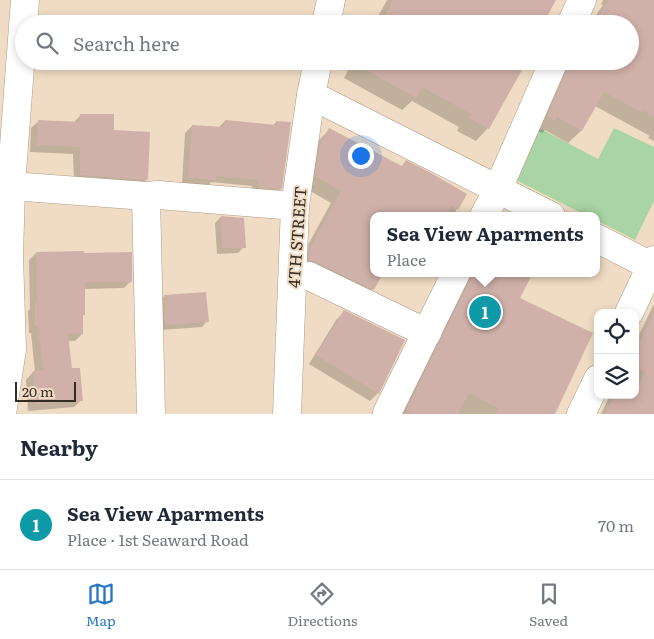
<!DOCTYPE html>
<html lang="en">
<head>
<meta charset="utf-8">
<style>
	body { margin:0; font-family:Literata,serif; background:#f2f2f3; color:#1f2937 }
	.controls { position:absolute; right:15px; bottom:15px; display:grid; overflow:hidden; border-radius:10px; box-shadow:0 2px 8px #0003 }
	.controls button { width:45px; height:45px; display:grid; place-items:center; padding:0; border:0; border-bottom:1px solid #e0e1e3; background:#fff; color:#1f2937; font:25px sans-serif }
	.scale { position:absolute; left:15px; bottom:12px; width:61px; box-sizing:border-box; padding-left:5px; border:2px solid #352d24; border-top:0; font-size:14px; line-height:18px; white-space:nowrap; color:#352d24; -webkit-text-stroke:4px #f0dcc4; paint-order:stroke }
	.you { position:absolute; left:360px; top:155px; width:18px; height:18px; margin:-12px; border:4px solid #fff; border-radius:50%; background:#1a73e8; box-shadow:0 0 0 8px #1a73e833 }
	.badge { display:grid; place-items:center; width:32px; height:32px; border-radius:50%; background:#2976c5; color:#fff; font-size:16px; font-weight:700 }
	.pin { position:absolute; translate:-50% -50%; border:2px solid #fff; box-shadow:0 1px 5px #0006 }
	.popup { position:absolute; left:370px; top:212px; width:230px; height:65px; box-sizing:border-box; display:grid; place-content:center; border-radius:10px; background:#fff; filter:drop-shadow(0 1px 4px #0005); font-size:16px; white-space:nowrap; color:#747a83 }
	.popup b { font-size:19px; color:#1f2937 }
	.popup::after { content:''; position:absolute; left:50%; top:100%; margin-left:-10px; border:10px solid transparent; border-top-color:#fff }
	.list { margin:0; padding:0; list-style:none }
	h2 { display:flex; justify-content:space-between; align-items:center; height:65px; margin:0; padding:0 20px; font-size:21px }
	h2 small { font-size:16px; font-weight:400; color:#747a83 }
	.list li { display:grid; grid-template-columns:32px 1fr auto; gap:15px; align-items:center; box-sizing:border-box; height:90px; padding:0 20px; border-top:1px solid #e0e1e3 }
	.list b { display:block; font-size:19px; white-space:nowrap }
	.list p { margin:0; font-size:16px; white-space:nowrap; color:#747a83 }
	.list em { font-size:16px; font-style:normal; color:#747a83 }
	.icon { flex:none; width:28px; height:28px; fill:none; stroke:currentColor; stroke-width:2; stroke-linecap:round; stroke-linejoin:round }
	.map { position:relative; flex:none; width:654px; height:414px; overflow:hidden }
	.search { position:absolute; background:#fff; box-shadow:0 2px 8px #0003; left:15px; right:15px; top:15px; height:55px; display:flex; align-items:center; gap:12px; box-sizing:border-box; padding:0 18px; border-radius:28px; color:#747a83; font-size:19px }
	.sheet { height:155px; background:#fff }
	nav { display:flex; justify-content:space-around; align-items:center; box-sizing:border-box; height:70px; border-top:1px solid #e0e1e3; background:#fff; font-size:14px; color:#747a83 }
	nav a { display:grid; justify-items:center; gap:2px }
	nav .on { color:#2976c5 }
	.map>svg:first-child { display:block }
</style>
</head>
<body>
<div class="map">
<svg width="654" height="414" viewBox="0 0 654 414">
	<rect width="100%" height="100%" fill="#f0dcc4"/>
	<polygon fill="#a9d4a5" points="537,127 598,159 614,128 654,147 654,201 635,240 596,220 596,216 587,216 512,178"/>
	<g fill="#0003">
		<polygon points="387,0 555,0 542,24 376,24 375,22"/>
		<polygon points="603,0 654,0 654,141 648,138 650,136 595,106 581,131 568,143 545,130 542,133 535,129 563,61 630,61 630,24 590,24 603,5 601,4"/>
		<polygon points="353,61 526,61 488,128 476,141 457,131 459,127 412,101 402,110 344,78"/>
		<polygon points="80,116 113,131 147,179 139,186 74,182 73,154 30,152 31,128 39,121 73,123"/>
		<polygon points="225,121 273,126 276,122 280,189 273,196 252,194 252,186 211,182 208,186 182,184 185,133 192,126 218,128"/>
		<polygon points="329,130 401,167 406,162 465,194 453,216 374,216 373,289 362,300 298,263 331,203 305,188 318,141"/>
		<polygon points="505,212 513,216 501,216"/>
		<polygon points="221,217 244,247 238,253 217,254 215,223"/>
		<polygon points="36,253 83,254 131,281 124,288 84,289 84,314 82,317 82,334 75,341 68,341 71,370 81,400 74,407 28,411 26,380 33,372 35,372 31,333 29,333 28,311 30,309 29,260"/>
		<polygon points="467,273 532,273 518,298 553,414 400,414"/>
		<polygon points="164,296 207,321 202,327 160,330 159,302"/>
		<polygon points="654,304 654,414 601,414 610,395 635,395 635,343"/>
		<polygon points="344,312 378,393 370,401 309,364 336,320"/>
	</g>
	<g fill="#d0b1a9">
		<polygon points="393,0 556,0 543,24 381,24"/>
		<polygon points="609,0 654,0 654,117 643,110 641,112 604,92 582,131 557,117 555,121 547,116 568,67 569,61 630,61 630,24 593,24"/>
		<polygon points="350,61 527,61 489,129 469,118 471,114 422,87 416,98"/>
		<polygon points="80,114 114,114 114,130 150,132 148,180 80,175 80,147 37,145 38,120 80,122"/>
		<polygon points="225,120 276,125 276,121 291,122 282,189 258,187 259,180 216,176 216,180 188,178 192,125 224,127"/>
		<polygon points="329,128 402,166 406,160 431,173 467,194 458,210 452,206 446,216 374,216 374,273 383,273 374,290 316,262 309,260 309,250 341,191 315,176 319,146"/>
		<polygon points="221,216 244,218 246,248 222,248"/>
		<polygon points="84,251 84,253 132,252 132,282 85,282 85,315 83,315 83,334 68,334 72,368 80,368 83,401 35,404 33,371 43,370 38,326 35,326 35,303 37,302 36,252"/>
		<polygon points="471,273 533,273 520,298 593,333 555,414 495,414 498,408 469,393 458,414 414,414 406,410 470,280"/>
		<polygon points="206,292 209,322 165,325 164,295"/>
		<polygon points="344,310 405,340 379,394 316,355"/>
		<polygon points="654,313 654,414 605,414 614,395 635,395 635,392 645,372 635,367 635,351"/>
	</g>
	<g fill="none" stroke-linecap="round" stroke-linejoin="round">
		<defs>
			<g id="minor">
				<polyline points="326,24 331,0"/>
				<polyline points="571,24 582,0"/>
				<polyline points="311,95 551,216"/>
				<polyline points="11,186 146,196 158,195 295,206"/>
				<polyline points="146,196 151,414"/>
				<polyline points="484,216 498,189 554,61"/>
				<polyline points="596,238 651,266"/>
				<polyline points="309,276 427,333"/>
				<polyline points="629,313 654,260"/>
				<polyline points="387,413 456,273"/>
				<polyline points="2,414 12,349 9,257 11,186 25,0"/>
				<polyline points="287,414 295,206 311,95 318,61"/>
				<polyline points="581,414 598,379"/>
			</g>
		</defs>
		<use href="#minor" stroke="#ae9b85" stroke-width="29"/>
		<use href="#minor" stroke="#fff" stroke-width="28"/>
	</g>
	<g text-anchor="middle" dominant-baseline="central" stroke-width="4" stroke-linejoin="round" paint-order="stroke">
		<g font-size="16" fill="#352d24" stroke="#f0dcc4">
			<text transform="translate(296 237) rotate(-86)">4TH STREET</text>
		</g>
	</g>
</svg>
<div class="controls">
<button><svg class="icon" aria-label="locate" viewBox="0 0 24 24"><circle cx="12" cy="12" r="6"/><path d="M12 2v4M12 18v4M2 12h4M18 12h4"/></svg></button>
<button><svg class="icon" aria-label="layers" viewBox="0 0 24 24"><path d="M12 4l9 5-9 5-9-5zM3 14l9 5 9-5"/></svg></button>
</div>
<div class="scale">20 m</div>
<div class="you"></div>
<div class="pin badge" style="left:485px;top:312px;background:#0f9aa8">1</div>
<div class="popup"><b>Sea View Aparments</b>Place</div>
<div class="search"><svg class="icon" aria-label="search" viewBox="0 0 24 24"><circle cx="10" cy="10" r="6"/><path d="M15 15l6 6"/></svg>Search here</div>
</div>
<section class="sheet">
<h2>Nearby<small></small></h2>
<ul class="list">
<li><span class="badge" style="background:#0f9aa8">1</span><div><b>Sea View Aparments</b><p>Place · 1st Seaward Road</p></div><em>70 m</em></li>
</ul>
</section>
<nav>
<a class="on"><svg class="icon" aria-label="map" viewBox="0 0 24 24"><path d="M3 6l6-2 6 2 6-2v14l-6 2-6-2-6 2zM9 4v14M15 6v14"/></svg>Map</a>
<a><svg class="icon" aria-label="directions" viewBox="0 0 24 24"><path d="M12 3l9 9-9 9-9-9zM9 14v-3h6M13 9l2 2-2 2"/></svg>Directions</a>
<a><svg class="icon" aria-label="saved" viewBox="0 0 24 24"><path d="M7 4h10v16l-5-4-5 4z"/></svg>Saved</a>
</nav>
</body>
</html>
